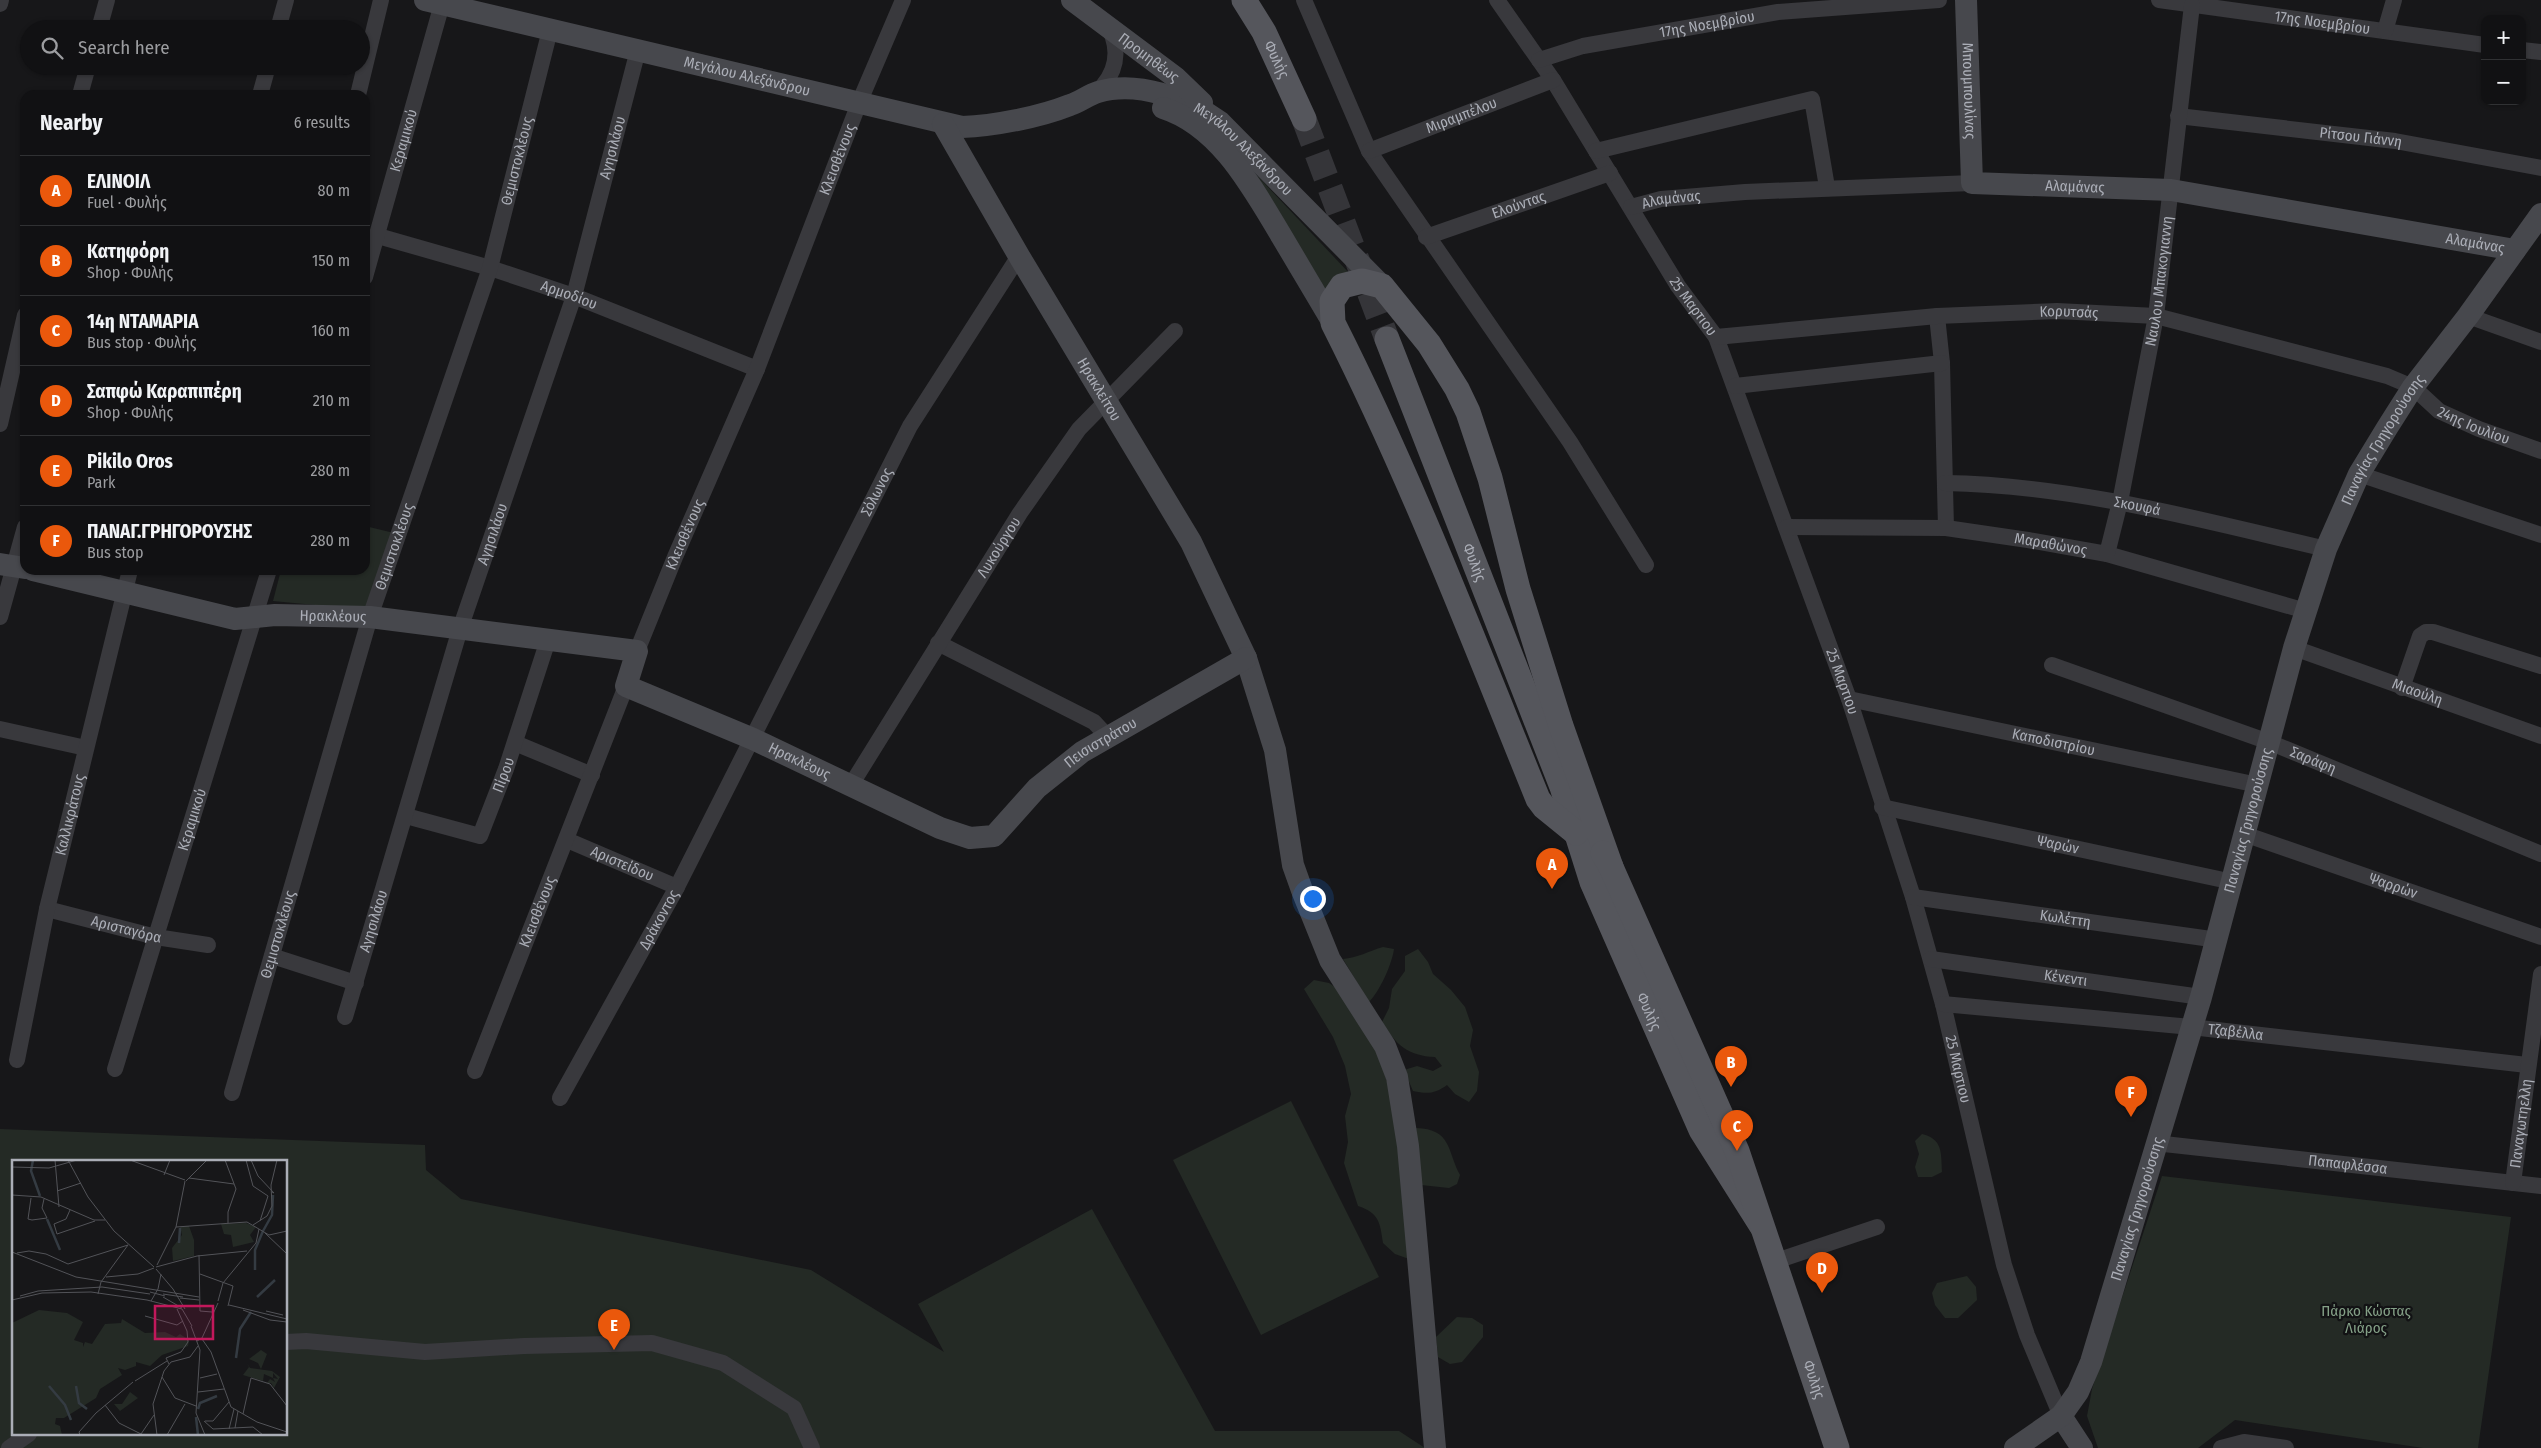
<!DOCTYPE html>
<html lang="en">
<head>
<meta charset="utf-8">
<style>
	body { margin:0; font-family:"Fira Sans Condensed",sans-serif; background:#1e1f21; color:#f1f3f6 }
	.controls { position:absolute; right:15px; top:15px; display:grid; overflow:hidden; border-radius:10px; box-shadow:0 1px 4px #0004 }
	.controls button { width:45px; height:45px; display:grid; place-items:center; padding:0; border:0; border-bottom:1px solid #303133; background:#111113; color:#f1f3f6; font:25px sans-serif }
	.you { position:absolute; left:1312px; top:898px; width:18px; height:18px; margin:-12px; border:4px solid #fff; border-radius:50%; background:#1a73e8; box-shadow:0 0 0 8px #1a73e833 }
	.badge { display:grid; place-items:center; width:32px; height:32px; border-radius:50%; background:#ea580c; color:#fff; font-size:16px; font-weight:700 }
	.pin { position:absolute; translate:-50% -41px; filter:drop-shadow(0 1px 2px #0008) }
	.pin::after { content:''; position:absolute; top:26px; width:18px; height:15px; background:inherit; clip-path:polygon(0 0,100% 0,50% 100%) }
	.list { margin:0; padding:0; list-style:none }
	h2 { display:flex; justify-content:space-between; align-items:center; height:65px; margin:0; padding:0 20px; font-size:21px }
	h2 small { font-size:16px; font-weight:400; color:#9c9da0 }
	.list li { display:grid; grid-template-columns:32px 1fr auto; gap:15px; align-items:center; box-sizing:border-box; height:70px; padding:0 20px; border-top:1px solid #303133 }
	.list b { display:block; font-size:19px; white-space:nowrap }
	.list p { margin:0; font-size:16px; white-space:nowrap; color:#9c9da0 }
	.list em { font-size:16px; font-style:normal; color:#9c9da0 }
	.icon { flex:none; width:28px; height:28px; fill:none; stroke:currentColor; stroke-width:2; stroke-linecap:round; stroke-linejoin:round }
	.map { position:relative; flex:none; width:2541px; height:1448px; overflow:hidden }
	.search { position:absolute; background:#111113; box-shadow:0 1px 4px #0004; left:20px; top:20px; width:350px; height:55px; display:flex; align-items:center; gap:12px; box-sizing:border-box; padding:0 18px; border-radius:28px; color:#9c9da0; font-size:19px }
	.panel { position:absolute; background:#111113; box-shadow:0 1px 4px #0004; left:20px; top:90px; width:350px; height:485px; border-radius:15px }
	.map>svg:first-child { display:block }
</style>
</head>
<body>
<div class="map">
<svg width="2541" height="1448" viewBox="0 0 2541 1448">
	<rect width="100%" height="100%" fill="#171719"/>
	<g fill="#242a25" fill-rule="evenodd">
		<polygon points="1217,133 1351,275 1324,295"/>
		<polygon points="365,526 394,533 367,610 273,601 281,570 365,570"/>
		<path d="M 1383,947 L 1394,949 C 1392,964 1380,991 1369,1002 L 1343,959 C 1357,958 1369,951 1383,947 Z"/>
		<path d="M 1418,949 L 1428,962 L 1433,974 L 1451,990 L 1465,1007 L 1473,1030 L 1470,1046 L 1479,1072 L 1477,1091 L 1469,1102 L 1455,1094 L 1447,1085 C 1435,1094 1427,1094 1413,1091 L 1404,1070 L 1417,1066 L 1433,1071 L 1442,1066 L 1435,1057 C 1408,1056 1396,1045 1382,1022 L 1389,1008 L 1392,989 L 1405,971 L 1405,956 Z"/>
		<path d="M 1314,980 L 1329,983 L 1344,993 L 1374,1040 L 1396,1110 L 1409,1259 L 1395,1254 L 1383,1243 C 1380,1222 1379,1213 1358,1206 L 1344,1163 L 1348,1142 L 1345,1116 L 1351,1094 L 1345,1066 L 1333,1037 L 1304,989 Z"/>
		<polygon points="1291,1101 1379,1277 1261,1335 1173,1160"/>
		<path d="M 1416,1128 C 1452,1129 1447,1151 1460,1175 L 1457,1184 L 1449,1188 L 1421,1185 Z"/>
		<path d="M 0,1129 L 425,1145 L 426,1170 L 461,1199 L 811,1270 L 944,1352 L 918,1304 L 1092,1209 L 1215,1431 L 1399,1431 L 1425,1448 L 0,1448 ZM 14,1162 L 286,1162 L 286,1434 L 14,1434 Z"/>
		<path d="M 1922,1134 C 1943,1139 1941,1153 1942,1172 L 1932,1177 L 1918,1177 L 1915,1167 L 1919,1154 L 1915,1141 Z"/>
		<polygon points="2162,1176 2511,1217 2478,1448 2423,1448 2235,1420 2198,1448 2098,1448 2087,1416 2092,1389"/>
		<polygon points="1967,1276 1976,1287 1977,1300 1958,1318 1945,1318 1935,1305 1932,1293 1937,1283"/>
		<polygon points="1457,1317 1472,1318 1483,1325 1483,1337 1462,1362 1450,1364 1438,1357 1436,1337"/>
	</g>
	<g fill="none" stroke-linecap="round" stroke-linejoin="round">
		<polyline stroke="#353539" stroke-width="25" stroke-dasharray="25 12" stroke-linecap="butt" points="1304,119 1387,339"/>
		<g stroke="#39393d" stroke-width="16">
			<polyline points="1304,0 1369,151 1570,442 1646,565"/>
			<path id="s1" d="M 1497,0 L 1553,80 L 1678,286 L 1716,337 L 1849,699 L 1913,897 L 1943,1004 L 2004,1265 L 2027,1335 L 2061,1416"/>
			<path id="s2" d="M 2159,0 L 2485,45"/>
			<polyline points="0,4 1,0"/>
			<polyline points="99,29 107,0"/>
			<polyline points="278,29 286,0"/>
			<polyline points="2385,31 2394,0"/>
			<polyline points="2522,50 2541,52"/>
			<path id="s3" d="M 1539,60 L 1583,46 L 1778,12 L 1939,0"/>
			<path d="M 1097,92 C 1116,74 1121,52 1109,28"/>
			<polyline points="80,95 88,66"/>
			<polyline points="260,95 268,66"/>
			<polyline points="358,95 381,0"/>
			<path id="s4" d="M 2178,116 L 2395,141 L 2541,168"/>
			<path id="s5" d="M 1369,151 L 1553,80"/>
			<polyline points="1596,151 1812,99 1827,187"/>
			<path id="s6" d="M 1631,207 L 1661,199 L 1745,192 L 1972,183"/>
			<path id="s7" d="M 378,236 L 490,268 L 574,296 L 757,369"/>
			<path id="s8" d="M 1426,237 L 1610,173"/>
			<path id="s9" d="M 365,277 L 442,4"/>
			<polyline points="1937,316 1942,363 1946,528"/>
			<polyline points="2468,316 2541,342"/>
			<path id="s10" d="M 1716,337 L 1937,316 L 2057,311 L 2156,316 L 2387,376 L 2413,387 L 2439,411 L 2479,429 L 2541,451"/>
			<polyline points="1735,386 1942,363"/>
			<polyline points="0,424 25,315"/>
			<polyline points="2359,474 2541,535"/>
			<path id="s11" d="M 1945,483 C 2075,485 2201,520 2326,549"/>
			<path id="s12" d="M 1787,527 L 1946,528 L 2028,540 L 2107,554 L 2306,611"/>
			<path id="s13" d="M 2107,554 L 2120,502 L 2156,316 L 2192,5"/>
			<polyline points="0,617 25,527"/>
			<polyline points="938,643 1094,722 1107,736"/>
			<path id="s14" d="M 2294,648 L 2541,736"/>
			<path id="s15" d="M 637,651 L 675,557 L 757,369 L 859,103 L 903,0"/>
			<path id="s16" d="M 2052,665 L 2269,742 L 2541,854"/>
			<polyline points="2402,688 2420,636 2426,632 2433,632 2541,666"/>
			<path id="s17" d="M 1849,699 L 2258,785"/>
			<polyline points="0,729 86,748"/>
			<polyline points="515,743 592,775"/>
			<path id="s18" d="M 851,785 L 1020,513 L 1079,429 L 1175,331"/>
			<path id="s19" d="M 1882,807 L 2233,882"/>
			<path id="s20" d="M 406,816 L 480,836 L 506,769 L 548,640"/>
			<path id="s21" d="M 2244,834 L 2541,937"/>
			<path id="s22" d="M 567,840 L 677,887"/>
			<path id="s23" d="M 1913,897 L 2218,940"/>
			<path id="s24" d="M 47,909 L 156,937 L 208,945"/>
			<polyline points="272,956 356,983"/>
			<path id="s25" d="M 1931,959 L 2201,997"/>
			<path id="s26" d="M 1943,1004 L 2191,1027 L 2527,1065"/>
			<path id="s27" d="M 345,1017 L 460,629 L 574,296 L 638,50"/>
			<path id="s28" d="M 17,1060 L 47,909 L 130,570"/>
			<path id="s29" d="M 115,1069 L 269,570"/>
			<path id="s30" d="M 475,1071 L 626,686"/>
			<path id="s31" d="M 232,1093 L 370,617 L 490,268 L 550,30"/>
			<path id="s32" d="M 560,1098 L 677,887 L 910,426 L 1019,256"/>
			<path id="s33" d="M 2155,1143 L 2541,1186"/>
			<path id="s34" d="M 2513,1183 L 2541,974"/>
			<polyline points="1773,1262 1877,1227"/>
			<polyline points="286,1342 306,1341 425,1352 524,1346 652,1343 723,1363 794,1408 812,1448"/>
			<polyline points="9,1448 29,1434"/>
			<polyline points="2221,1448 2244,1442 2286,1448"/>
		</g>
		<g stroke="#47484d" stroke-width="22">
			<path id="s35" d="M 425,0 L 962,127 C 994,126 1040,117 1070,105 C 1080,102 1088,95 1098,92 C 1138,80 1188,99 1220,122 L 1382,286"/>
			<path id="s36" d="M 1072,0 L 1175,77 L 1202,103"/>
			<path id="s37" d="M 1966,0 L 1972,183 L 2171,190 L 2515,250"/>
			<path d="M 1163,108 C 1220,126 1253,189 1282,237 C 1299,266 1316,294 1333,323"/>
			<path id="s38" d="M 943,124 L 1019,256 L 1191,542 L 1246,658 L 1275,750 L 1293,865 L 1303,893 L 1330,960 L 1385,1046 L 1397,1077 L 1408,1146 L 1435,1448"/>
			<polyline points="0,564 25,568"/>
			<path id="s39" d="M 33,570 L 235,619 L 275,615 L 370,617 L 637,651 L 626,686 L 753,739 L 940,828 L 970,838 L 994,836 L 1037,788 L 1082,752 L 1246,658"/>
			<polyline points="2061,1416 2082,1448"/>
			<path id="s40" d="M 2015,1448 L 2061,1416 L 2078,1392 L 2091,1362 L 2201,997 L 2294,648 L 2326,549 L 2359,474 L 2387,428 L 2413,387 L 2468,316 L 2541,214"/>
		</g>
		<g stroke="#55565c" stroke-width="25">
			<path id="s41" d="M 1244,0 L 1264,32 L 1304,119"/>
			<path id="s42" d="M 1387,339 L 1562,787 L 1592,882 L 1701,1130 L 1761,1225"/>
			<path d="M 1576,833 L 1544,807 L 1538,799 C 1473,639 1411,477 1333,323 L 1332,301 L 1342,286 L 1362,281 L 1382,286 L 1429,344 L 1457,389 L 1468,412 L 1490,478 L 1518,589 L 1561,726 L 1611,867"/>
			<path id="s43" d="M 1603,853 L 1611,867 L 1737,1151 L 1837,1448"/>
		</g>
	</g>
	<g text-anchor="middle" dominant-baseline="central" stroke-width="4.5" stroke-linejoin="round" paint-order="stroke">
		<g font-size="15" fill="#abaeb7" stroke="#121214">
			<text stroke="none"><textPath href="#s2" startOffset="165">17ης Νοεμβρίου</textPath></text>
			<text stroke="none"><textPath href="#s3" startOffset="172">17ης Νοεμβρίου</textPath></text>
			<text stroke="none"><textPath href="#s36" startOffset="96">Προμηθέως</textPath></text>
			<text stroke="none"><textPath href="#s41" startOffset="68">Φυλής</textPath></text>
			<text stroke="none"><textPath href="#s35" startOffset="331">Μεγάλου Αλεξάνδρου</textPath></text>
			<text stroke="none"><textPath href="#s37" startOffset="91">Μπουμπουλίνας</textPath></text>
			<text stroke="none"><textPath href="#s5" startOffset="99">Μιραμπέλου</textPath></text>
			<text stroke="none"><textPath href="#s4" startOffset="184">Ρίτσου Γιάννη</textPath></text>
			<text stroke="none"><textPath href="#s9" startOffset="142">Κεραμικού</textPath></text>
			<text stroke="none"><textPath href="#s27" startOffset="910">Αγησιλάου</textPath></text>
			<text stroke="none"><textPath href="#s35" startOffset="858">Μεγάλου Αλεξάνδρου</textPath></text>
			<text stroke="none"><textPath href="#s15" startOffset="531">Κλεισθένους</textPath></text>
			<text stroke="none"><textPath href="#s31" startOffset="975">Θεμιστοκλέους</textPath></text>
			<text stroke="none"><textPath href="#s37" startOffset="286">Αλαμάνας</textPath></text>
			<text stroke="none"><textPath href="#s6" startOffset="41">Αλαμάνας</textPath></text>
			<text stroke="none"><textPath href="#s8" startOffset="98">Ελούντας</textPath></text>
			<text stroke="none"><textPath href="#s37" startOffset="691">Αλαμάνας</textPath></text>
			<text stroke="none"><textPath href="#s13" startOffset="278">Ναυλου Μπακογιαννη</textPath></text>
			<text stroke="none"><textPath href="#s7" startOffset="200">Αρμοδίου</textPath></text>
			<text stroke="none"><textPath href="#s1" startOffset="364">25 Μαρτιου</textPath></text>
			<text stroke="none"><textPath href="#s10" startOffset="354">Κορυτσάς</textPath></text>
			<text stroke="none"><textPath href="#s38" startOffset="308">Ηρακλείτου</textPath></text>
			<text stroke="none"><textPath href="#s10" startOffset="781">24ης Ιουλίου</textPath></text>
			<text stroke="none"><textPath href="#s40" startOffset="1088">Παναγίας Γρηγορούσσης</textPath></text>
			<text stroke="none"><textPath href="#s32" startOffset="684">Σόλωνος</textPath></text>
			<text stroke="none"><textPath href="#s11" startOffset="194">Σκουφά</textPath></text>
			<text stroke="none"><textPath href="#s27" startOffset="505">Αγησιλάου</textPath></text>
			<text stroke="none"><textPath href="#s15" startOffset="126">Κλεισθένους</textPath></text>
			<text stroke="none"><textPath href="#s12" startOffset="265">Μαραθώνος</textPath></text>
			<text stroke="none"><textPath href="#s31" startOffset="570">Θεμιστοκλέους</textPath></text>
			<text stroke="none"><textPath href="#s18" startOffset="280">Λυκούργου</textPath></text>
			<text stroke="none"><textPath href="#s42" startOffset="240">Φυλής</textPath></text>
			<text stroke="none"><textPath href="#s39" startOffset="306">Ηρακλέους</textPath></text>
			<text stroke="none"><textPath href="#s1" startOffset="769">25 Μαρτιου</textPath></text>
			<text stroke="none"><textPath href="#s14" startOffset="131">Μιαούλη</textPath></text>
			<text stroke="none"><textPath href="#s39" startOffset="1192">Πεισιστράτου</textPath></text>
			<text stroke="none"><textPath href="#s17" startOffset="209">Καποδιστρίου</textPath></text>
			<text stroke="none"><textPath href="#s16" startOffset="278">Σαράφη</textPath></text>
			<text stroke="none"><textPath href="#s39" startOffset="838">Ηρακλέους</textPath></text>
			<text stroke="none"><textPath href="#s20" startOffset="142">Πίρου</textPath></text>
			<text stroke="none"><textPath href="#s28" startOffset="251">Καλλικράτους</textPath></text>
			<text stroke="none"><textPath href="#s29" startOffset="261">Κεραμικού</textPath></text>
			<text stroke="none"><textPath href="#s40" startOffset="682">Παναγίας Γρηγορούσσης</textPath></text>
			<text stroke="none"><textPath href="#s19" startOffset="180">Ψαρών</textPath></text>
			<text stroke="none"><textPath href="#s22" startOffset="60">Αριστείδου</textPath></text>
			<text stroke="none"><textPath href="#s21" startOffset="158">Ψαρρών</textPath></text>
			<text stroke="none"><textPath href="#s30" startOffset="171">Κλεισθένους</textPath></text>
			<text stroke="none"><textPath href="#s23" startOffset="154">Κωλέττη</textPath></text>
			<text stroke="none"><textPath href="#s32" startOffset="204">Δράκοντος</textPath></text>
			<text stroke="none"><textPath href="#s27" startOffset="100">Αγησιλάου</textPath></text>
			<text stroke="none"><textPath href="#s24" startOffset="82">Αρισταγόρα</textPath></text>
			<text stroke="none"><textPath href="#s31" startOffset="165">Θεμιστοκλέους</textPath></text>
			<text stroke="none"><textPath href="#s25" startOffset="136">Κένεντι</textPath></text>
			<text stroke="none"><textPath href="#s42" startOffset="722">Φυλής</textPath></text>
			<text stroke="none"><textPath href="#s26" startOffset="294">Τζαβέλλα</textPath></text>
			<text stroke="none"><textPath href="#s1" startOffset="1174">25 Μαρτιου</textPath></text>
			<text stroke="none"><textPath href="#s34" startOffset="60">Παναγωτηελλη</textPath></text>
			<text stroke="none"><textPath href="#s33" startOffset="194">Παπαφλέσσα</textPath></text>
			<text stroke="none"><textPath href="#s40" startOffset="278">Παναγίας Γρηγορούσσης</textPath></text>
			<text stroke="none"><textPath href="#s43" startOffset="568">Φυλής</textPath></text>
		</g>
		<g font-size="15" fill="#84a087" stroke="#121214">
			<text x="2366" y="1311">Πάρκο Κώστας<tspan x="2366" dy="17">Λιάρος</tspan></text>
		</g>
	</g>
	<g transform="translate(12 1160)">
		<rect width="275" height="275" fill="#171719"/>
		<path d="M 234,63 L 244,67 L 238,75 L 242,82 L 221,87 L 219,75 L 212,74 L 209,64 ZM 177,66 L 182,80 L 182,96 L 161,101 L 160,88 L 170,75 L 168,67 ZM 27,150 L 55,153 L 71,162 L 62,180 L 71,183 L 71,187 L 73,182 L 80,184 L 93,164 L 109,163 L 110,159 L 133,173 L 153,172 L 164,177 L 168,174 L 177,180 L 176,186 L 150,195 L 138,206 L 124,202 L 124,206 L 113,210 L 106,208 L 110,215 L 88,229 L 84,238 L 52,258 L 44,258 L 43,264 L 48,266 L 50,275 L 0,275 L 0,163 ZM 249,190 L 255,194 L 249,209 L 246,203 L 237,199 ZM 235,203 L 238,208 L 260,211 L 268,217 L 262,228 L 259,223 L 255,223 L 258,219 L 263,222 L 261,218 L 266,219 L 261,213 L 261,218 L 252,214 L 251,221 L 231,215 L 237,207 ZM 118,232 L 126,238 L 108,251 L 102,244 L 110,244 Z" fill="#242a25"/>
		<path fill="none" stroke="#343b42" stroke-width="2.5" d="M 21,0 L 19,11 L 28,36M 35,59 L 48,90M 251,71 L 260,55 L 261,35M 167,83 L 168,68M 243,110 L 243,90 L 251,71M 245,137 L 263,120M 224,198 L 228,169 L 239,152M 37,226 L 53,245 L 59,260M 64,226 L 67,243 L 75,249M 186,249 L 188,243 L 205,236M 184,257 L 186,275"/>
		<path fill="none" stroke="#525358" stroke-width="1" d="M 43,0 L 47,47M 56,0 L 76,37 L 102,71 L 142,107M 118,0 L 173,20M 213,0 L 224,29 L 216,52 L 216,63M 234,0 L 241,26 L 256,36 L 248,61M 239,0 L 246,16 L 262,33 L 260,32M 0,7 L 37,8 L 65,0M 152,15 L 158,0M 177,18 L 222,24M 173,21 L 164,67 L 235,62 L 257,75 L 275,71M 174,21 L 195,0M 45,31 L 69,23M 0,35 L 29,37 L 82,60 L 93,60M 19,38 L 16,59 L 20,60 L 35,58 L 30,48 L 32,39M 58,50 L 54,59 L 42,64 L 45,74 L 83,61M 241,65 L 255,56 L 260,46 L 259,25 L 265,0M 253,73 L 275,94M 0,92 L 64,117 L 187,137M 5,93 L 17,91 L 34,94 L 56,104 L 116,85M 187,95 L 188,151 L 200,152M 145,105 L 164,67M 144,107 L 185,96 L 235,91M 144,109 L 161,129 L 173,149M 188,114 L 221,126 L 216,146M 94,117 L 126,114 L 142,108M 138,132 L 153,136M 86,134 L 89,122 L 116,85M 151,134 L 171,137M 8,136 L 26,131 L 90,127 L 138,134M 151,137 L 170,148M 168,138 L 187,140M 0,140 L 30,133 L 79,132 L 135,140 L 170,149 L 180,166M 139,141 L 146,129 L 149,114M 206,141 L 211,123 L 244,83 L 247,69M 217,145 L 275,159M 231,150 L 258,160 L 275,162M 254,151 L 271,155M 133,156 L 165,165 L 171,161M 179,166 L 188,190 L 184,253 L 193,275M 190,179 L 199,192 L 219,247 L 245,262 L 275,272M 185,181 L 190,178 L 206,143M 157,204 L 154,198 L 169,192 L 176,182 L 175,171 L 165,149M 150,217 L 163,238 L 184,246M 188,218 L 205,214M 123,221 L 155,201M 186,232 L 212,229M 93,245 L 107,263 L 129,274 L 142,255M 231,254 L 239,218 L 258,224 L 275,246M 192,261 L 201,269 L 241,267 L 251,275M 193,261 L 201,261 L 217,242M 223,268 L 226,251M 217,269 L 222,249M 68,275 L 67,272 L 84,253 L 121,222M 145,275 L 141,244 L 152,211 L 159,202 L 178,197 L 186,186M 155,275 L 173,244"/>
		<path fill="#c2185b" fill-opacity="0.15" stroke="#c2185b" stroke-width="2.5" d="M 143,146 L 201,146 L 201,179 L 143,179 Z"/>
		<rect width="275" height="275" fill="none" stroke="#abaeb7" stroke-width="2.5"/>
	</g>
</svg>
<div class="controls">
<button>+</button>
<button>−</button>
</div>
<div class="you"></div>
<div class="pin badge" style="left:1552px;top:889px">A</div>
<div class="pin badge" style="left:1731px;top:1087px">B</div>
<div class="pin badge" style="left:1737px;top:1151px">C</div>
<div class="pin badge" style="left:1822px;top:1293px">D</div>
<div class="pin badge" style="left:614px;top:1350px">E</div>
<div class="pin badge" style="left:2131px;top:1117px">F</div>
<div class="search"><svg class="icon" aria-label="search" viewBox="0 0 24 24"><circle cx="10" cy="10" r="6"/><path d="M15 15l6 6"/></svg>Search here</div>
<section class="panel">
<h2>Nearby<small>6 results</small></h2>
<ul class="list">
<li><span class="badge">A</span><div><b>ΕΛΙΝΟΙΛ</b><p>Fuel · Φυλής</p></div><em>80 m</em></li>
<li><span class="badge">B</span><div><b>Κατηφόρη</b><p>Shop · Φυλής</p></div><em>150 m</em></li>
<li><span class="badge">C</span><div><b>14η ΝΤΑΜΑΡΙΑ</b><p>Bus stop · Φυλής</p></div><em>160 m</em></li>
<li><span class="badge">D</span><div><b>Σαπφώ Καραπιπέρη</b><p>Shop · Φυλής</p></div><em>210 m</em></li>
<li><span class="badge">E</span><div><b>Pikilo Oros</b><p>Park</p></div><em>280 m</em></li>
<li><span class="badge">F</span><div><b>ΠΑΝΑΓ.ΓΡΗΓΟΡΟΥΣΗΣ</b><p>Bus stop</p></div><em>280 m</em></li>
</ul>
</section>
</div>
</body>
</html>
